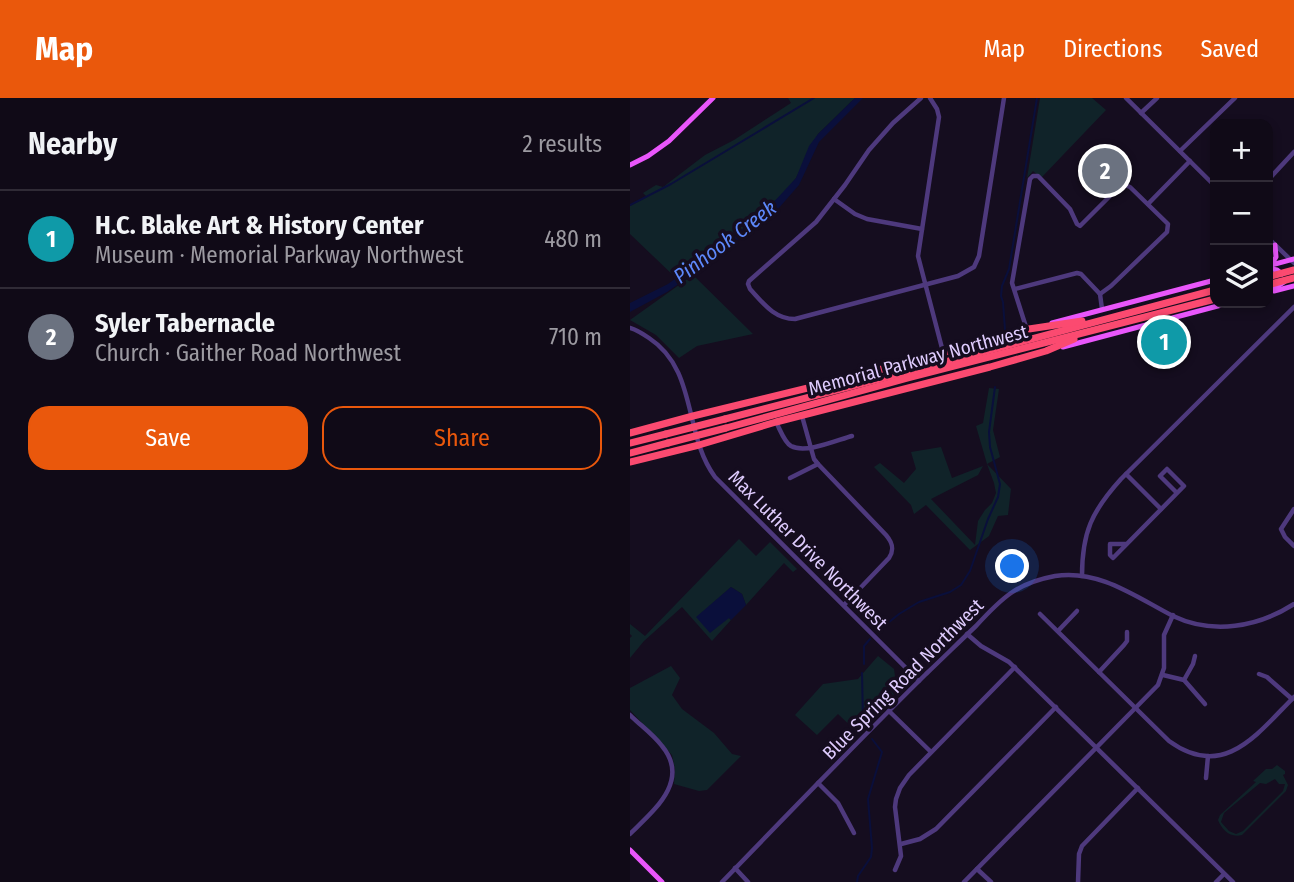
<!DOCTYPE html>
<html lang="en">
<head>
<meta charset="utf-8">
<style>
	body { margin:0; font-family:"Fira Sans Condensed",sans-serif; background:#191320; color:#f1f3f6 }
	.controls { position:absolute; right:21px; top:21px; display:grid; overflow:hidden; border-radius:14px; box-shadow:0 4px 10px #0003 }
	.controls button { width:63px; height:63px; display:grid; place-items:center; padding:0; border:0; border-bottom:2px solid #302b36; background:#100a17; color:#f1f3f6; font:35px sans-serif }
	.you { position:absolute; left:383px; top:469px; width:24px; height:24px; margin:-18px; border:5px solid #fff; border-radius:50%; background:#1a73e8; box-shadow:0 0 0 10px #1a73e833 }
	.badge { display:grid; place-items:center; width:46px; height:46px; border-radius:50%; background:#ea580c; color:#fff; font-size:23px; font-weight:700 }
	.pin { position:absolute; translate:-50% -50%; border:4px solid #fff; box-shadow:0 2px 7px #0006 }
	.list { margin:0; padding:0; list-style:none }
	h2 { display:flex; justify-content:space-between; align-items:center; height:91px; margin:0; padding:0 28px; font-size:30px }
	h2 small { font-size:23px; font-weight:400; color:#9c9aa1 }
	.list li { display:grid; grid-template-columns:46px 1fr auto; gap:21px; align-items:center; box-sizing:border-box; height:98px; padding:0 28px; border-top:2px solid #302b36 }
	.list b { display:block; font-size:26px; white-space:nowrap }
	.list p { margin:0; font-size:23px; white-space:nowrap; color:#9c9aa1 }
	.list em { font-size:23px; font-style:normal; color:#9c9aa1 }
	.actions { display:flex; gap:14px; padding:21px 28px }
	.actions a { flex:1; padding:16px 0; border:2px solid #ea580c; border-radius:21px; text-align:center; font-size:24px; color:#ea580c }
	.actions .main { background:#ea580c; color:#fff }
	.icon { flex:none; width:38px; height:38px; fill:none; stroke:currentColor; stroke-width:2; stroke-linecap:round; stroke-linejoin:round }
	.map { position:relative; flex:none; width:664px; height:784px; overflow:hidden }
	header { display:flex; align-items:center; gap:42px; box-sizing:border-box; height:98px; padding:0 35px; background:#ea580c; color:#fff }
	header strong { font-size:33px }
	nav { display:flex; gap:38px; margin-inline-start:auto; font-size:24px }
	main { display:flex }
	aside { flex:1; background:#100a17 }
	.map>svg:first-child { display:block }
</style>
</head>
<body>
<header>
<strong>Map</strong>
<nav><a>Map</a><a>Directions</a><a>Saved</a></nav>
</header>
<main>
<aside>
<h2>Nearby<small>2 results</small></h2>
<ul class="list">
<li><span class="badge" style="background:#0f9aa8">1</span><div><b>H.C. Blake Art &amp; History Center</b><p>Museum · Memorial Parkway Northwest</p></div><em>480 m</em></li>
<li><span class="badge" style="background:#6b7280">2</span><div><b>Syler Tabernacle</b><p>Church · Gaither Road Northwest</p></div><em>710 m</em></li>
</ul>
<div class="actions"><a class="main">Save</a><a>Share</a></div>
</aside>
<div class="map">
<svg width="664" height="784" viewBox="0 0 664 784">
	<rect width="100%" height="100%" fill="#150d1f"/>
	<g fill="#102329" fill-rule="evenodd">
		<polygon points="158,0 225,0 188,36 166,80 155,94 118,127 46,180 0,136 0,108 17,99 13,95 26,87 33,89 75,57 104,42 161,5"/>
		<polygon points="410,0 462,0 476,12 411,80 403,73 397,80"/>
		<polygon points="63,177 123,236 67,248 49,260 26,237 0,222"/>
		<polygon points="359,290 369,291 363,332 370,359 357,366 381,391 378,417 368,418 359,438 340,452 296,407 284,416 281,407 244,369 250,365 274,385 286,371 281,354 311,349 322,380 353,368 348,377 301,401 345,447 348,423 355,412 362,405 366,395 364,385 357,366 346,328 353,325"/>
		<polygon points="109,441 126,458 140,444 167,471 163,474 154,465 116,507 112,496 101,489 67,519 99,520 101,522 82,543 52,509 14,543 0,560 0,540 2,538 0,536 0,526 15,538"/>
		<polygon points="248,558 264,571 267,593 229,636 208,616 187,637 165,617 193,586 228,581"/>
		<polygon points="41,568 50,580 42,597 52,611 84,635 102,656 111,658 77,692 69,693 44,686 45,671 42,657 0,612 0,590"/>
		<path d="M 647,667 L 655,673 L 655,676 L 653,677 L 658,687 L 656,693 L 612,737 C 600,740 592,732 588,722 L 590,717 L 626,684 L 623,683 L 636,671 L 642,671 ZM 645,681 L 649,686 L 655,686 L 653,693 L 613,733 L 606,736 L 599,733 L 591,724 L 594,715 L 630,685 L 636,686 Z"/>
	</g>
	<g fill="#0a0f3b">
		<polygon points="225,0 233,0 189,44 169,87 148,111 73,169 37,194 0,214 0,205 38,186 118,127 141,107 166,80 179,48 188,36"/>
		<polygon points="101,489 112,496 116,507 101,522 99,520 80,535 66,519"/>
	</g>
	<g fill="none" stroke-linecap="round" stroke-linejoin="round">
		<g stroke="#0a0f3b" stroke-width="2">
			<polyline points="0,107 41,86 184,0"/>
			<polyline points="375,232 373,204 371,198 372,188 379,171 407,0"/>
			<polyline points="248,533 269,516 289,504 320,494 331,487 340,473 358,421 368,399 370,386 360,349 359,334 365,289"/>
			<polyline points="234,566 234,548 240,541"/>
			<polyline points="232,575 233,623 234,628"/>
			<polyline points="227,784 228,778 241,759 242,750 238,701 252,654 242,641"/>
		</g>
		<g stroke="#4e397d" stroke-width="4.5">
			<path d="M 291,0 L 263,25 L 239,52 L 215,87 L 186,124 L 119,183 L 118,186 L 120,191 C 133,205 144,221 165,221 L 328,178 L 344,169 L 349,158 L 374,0"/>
			<polyline points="300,0 307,11 309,19 288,158 313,254"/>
			<polyline points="496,0 585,88"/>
			<polyline points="511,15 527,0"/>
			<polyline points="550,53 605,0"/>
			<polyline points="638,82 664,54"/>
			<polyline points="204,101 225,116 237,121 292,131"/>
			<polyline points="518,106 560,63"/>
			<polyline points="638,140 664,165"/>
			<polyline points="385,191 447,175 451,176 470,196"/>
			<polyline points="470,196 472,211"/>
			<path d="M 0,230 C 7,232 13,236 19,240 C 68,272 53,336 85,379 L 289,583"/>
			<polyline points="397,232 382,185 400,81 403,78 408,78 440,111 447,126 450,128 492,86 500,89 538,126 537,134 481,188 470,196"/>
			<path d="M 172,318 L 184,361 L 188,366 L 256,437 C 262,444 265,451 259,460 L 214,507"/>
			<path d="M 146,324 C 150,331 154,344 161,348 C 176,356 207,342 222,338"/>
			<polyline points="496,376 531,411"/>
			<polyline points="160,380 188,366"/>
			<polyline points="664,411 651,431 655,439 664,448"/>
			<polyline points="496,446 480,446 480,457 483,460 554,388 537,371 530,378 547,395"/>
			<path d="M 452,478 C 452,434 462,413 491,381 L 664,209"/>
			<path d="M 410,516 L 539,643 C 594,683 627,636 664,599"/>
			<polyline points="428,533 447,513"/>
			<polyline points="337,536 351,548 379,564 603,784"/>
			<polyline points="469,574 494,547 497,543 497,534"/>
			<polyline points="629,576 637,579 662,601"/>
			<polyline points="533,577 554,582 575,606"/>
			<polyline points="554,582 563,566 565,558"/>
			<polyline points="259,613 301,654"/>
			<path d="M 0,617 C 10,627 23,636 32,648 C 61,683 23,713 0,736"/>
			<polyline points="576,680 578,658"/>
			<polyline points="188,685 208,705 224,735"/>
			<polyline points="271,746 290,741 306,731 426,609"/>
			<polyline points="105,770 118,784"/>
			<polyline points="347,771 361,784"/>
			<polyline points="265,772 271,758 265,709 266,701 270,690 279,677 385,569"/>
			<path d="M 92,784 C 160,714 227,644 296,576 C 313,560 329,544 346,528 C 357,516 368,504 381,495 C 394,486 409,481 425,478 C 469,471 506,499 543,518 C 583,537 628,529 664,506"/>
			<polyline points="334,784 528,587 534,570 534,537 543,517"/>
			<polyline points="448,784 449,756 452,748 508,690"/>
			<polyline points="586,784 594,776"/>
		</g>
		<g stroke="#e956fb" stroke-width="5">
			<polyline points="0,67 18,58 39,43 83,0"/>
			<polyline points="641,167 646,159 645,147"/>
			<polyline points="638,168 664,161"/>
			<polyline points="638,170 647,172 652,176"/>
			<polyline points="644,193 664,188"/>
			<polyline points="639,194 654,184"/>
			<polyline points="422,225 585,182"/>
			<polyline points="433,249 599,205"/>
			<polyline points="0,752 32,784"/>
		</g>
		<g stroke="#fb4a70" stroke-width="7">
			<polyline points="95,321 323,262 585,192"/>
			<polyline points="96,330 278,280 585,201"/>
			<polyline points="0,335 63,318 223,279 399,231 452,223"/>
			<polyline points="0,345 36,336"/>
			<polyline points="0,355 38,345"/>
			<polyline points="0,364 69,347 146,324 360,269 416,253 444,241"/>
		</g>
		<g stroke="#fb4a70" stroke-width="7">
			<polyline points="638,179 664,172"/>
			<polyline points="641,186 664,180"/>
			<polyline points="36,336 95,321"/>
			<polyline points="38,345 96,330"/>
		</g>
	</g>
	<g text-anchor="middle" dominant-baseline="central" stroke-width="7" stroke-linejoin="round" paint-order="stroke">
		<g font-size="19" fill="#dfccfe" stroke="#150d1f">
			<text transform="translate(288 262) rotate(-15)">Memorial Parkway Northwest</text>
			<text transform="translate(178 452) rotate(45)">Max Luther Drive Northwest</text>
			<text transform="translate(273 581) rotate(-45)">Blue Spring Road Northwest</text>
		</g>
		<g font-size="21" font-style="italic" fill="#5d88fb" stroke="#150d1f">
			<text transform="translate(95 144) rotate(-37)">Pinhook Creek</text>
		</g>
	</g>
</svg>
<div class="controls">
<button>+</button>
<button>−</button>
<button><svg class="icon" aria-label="layers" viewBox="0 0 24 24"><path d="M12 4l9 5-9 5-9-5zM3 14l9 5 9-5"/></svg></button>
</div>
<div class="you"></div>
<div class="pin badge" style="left:534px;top:244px;background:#0f9aa8">1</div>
<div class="pin badge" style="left:475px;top:73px;background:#6b7280">2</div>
</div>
</main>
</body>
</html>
